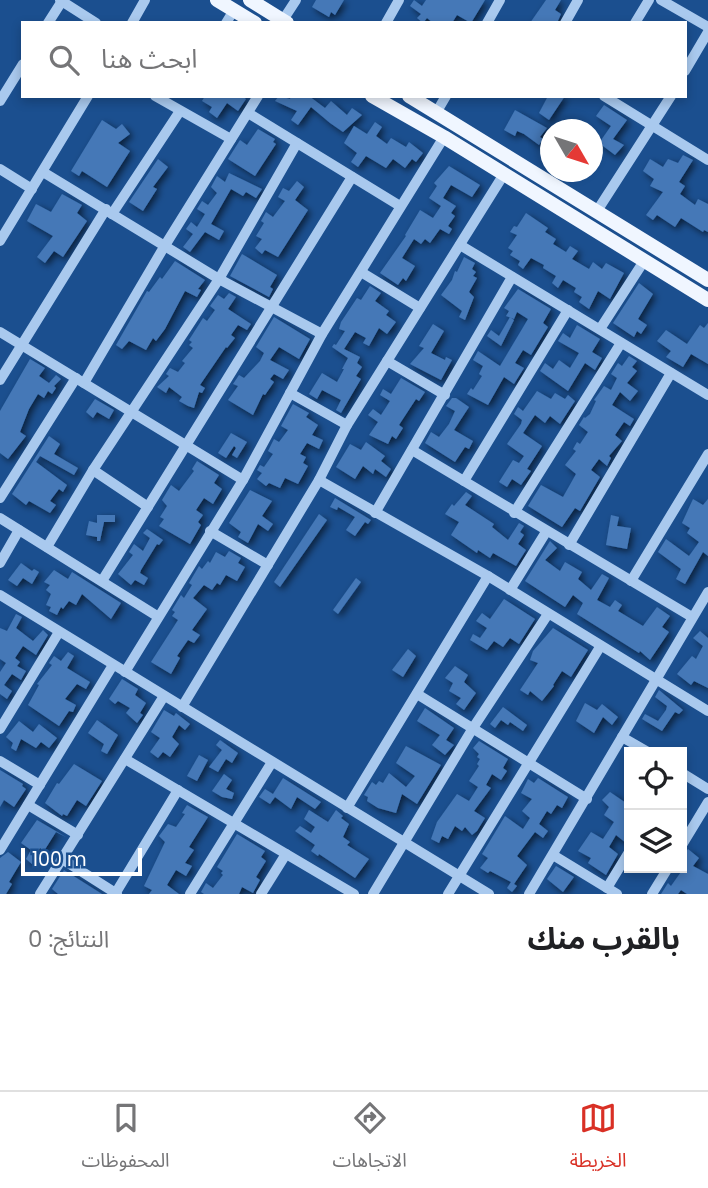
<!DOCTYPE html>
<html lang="ar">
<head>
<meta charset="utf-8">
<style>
	body { margin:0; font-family:Poppins,"Noto Sans Arabic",sans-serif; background:#f2f2f2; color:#202124; direction:rtl }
	.controls { position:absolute; right:21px; bottom:21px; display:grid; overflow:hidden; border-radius:0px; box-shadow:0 4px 10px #0003 }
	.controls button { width:63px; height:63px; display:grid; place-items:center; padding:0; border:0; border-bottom:2px solid #e0e0e0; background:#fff; color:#202124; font:35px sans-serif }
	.compass { position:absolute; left:540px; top:119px; width:63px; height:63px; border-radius:50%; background:#fff; box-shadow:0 4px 10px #0003; rotate:129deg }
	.scale { position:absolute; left:21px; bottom:18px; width:121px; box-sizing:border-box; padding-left:7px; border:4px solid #fff; border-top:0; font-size:19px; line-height:24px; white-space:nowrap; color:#fff; -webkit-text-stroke:5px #1b4f8f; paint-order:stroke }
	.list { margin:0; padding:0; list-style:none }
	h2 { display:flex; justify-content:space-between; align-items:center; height:91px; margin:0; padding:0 28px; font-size:30px }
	h2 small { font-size:23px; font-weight:400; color:#757577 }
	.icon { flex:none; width:38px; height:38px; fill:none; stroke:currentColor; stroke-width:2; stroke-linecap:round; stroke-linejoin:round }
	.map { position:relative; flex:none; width:708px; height:894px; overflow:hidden; direction:ltr }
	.search { position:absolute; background:#fff; box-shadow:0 4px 10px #0003; left:21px; right:21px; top:21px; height:77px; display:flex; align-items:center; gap:18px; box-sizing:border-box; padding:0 24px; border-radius:0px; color:#757577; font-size:26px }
	.sheet { height:196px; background:#fff }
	nav { display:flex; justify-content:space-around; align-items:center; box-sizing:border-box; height:98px; border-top:2px solid #e0e0e0; background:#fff; font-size:19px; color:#757577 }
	nav a { display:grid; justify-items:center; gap:4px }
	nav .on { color:#d93025 }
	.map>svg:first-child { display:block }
</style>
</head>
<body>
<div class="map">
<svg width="708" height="894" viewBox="0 0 708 894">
	<defs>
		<filter id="shadow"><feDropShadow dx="3" dy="3" stdDeviation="3.5" flood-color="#0009"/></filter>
	</defs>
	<rect width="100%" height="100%" fill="#1b4f8f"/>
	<g fill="#4478b7" filter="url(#shadow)">
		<polygon points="316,0 344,0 335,15 331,12 329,17 312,7"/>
		<polygon points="414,0 422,6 426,0 485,0 471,23 457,15 452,23 433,23 427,18 423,23 417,18 421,14 410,6"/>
		<polygon points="546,0 561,0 555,10 561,14 557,23 530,23"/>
		<polygon points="205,96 242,96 246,99 238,111 227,103 217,118 209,112 212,107 202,101"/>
		<polygon points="279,96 290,99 291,96 309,96 325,108 331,101 347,115 352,108 362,115 343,132 330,123 311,107 298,125 291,120 297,111 275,101"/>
		<polygon points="548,96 565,96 549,120 539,113"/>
		<polygon points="604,105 627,120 613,139 624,145 615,155 599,143 611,126 596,116"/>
		<polygon points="515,110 547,128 540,137 543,139 539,145 524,134 517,131 515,136 504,130"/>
		<polygon points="102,120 116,129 122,124 130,134 118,143 130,151 107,187 82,171 79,176 71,171"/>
		<polygon points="375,122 382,127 376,136 387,144 391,138 406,147 409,142 423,153 416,162 412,159 405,168 393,159 386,168 366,156 358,167 351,162 357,153 344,143 354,126 367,134"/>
		<polygon points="258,129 275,139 273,142 276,144 255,176 228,159 240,140 247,145"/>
		<polygon points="683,155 693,160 679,182 685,186 680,194 695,205 698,199 708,204 708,232 704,230 703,232 681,218 675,227 657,215 653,220 646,215 663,192 650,186 654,179 643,171 650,159 663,167 668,159 678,163"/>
		<polygon points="158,159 168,167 153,187 157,189 143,211 129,202"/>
		<polygon points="449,166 480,185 472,197 451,185 443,198 456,206 451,213 455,216 448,226 452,229 449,234 440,229 430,243 425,239 421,244 414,239 402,258 415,266 406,281 403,278 398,285 380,273 406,236 405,235 420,210 433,218 441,206 429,198 437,186 434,183"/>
		<polygon points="229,173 262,189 256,198 246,192 243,196 231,189 211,224 224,231 219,240 205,232 190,252 183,247 193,234 186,229 191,222 197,227 205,214 197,209 202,201 208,205 217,193 211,187 217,176 225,182"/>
		<polygon points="297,181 304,187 295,200 308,210 278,257 265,250 262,254 255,248 262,239 256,236 264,223 261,221 266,212 273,217 285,201 278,197 283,188 289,191"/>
		<polygon points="62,194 82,205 77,213 87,221 63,257 54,251 45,263 37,257 53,236 27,221 36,204 51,212"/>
		<polygon points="526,213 548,228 545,232 556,239 553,244 566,252 570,246 578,251 572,259 589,269 593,262 602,269 606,263 624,273 610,299 598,291 589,309 579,302 582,297 574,292 576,288 563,280 558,288 552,283 556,276 543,268 544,265 531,258 523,269 518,265 520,261 510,255 513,251 508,248 517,235 510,232 514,226 517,227"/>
		<polygon points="242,254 277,275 270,287 273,289 269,297 230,276"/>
		<polygon points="464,257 475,263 472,269 476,272 473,276 477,278 469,292 474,297 465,320 459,317 462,311 441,295 452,280 455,271 457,272"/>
		<polygon points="175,261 205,280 198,289 201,290 197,297 185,291 165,329 156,341 153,338 146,350 129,341 122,349 116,345 147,291 149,292 160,277 162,279"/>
		<polygon points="639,283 653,294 638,319 647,325 641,334 637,331 634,337 613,323"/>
		<polygon points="370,286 381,293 375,301 389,311 386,315 396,322 387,334 379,328 369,346 363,343 366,338 355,332 344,349 360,357 357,363 362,367 356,376 361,379 341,413 336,410 341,400 322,390 317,399 309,394 322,373 337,382 344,369 342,369 348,358 332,347 334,344 336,345 345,331 339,329 341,322 357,298 361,300"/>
		<polygon points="518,289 551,309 543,323 548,327 531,355 523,350 515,363 524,368 514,384 504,377 488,405 467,394 471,388 473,390 482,376 479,374 483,366 473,360 478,351 500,366 528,319 517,312 514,319 506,316 509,311 504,308"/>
		<polygon points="229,293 236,297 228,309 251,324 247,330 238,325 231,335 235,338 227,348 226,347 200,385 205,388 202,393 199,392 194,408 188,406 179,401 182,397 169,387 166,393 157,387 169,376 166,374 170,368 178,372 185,363 182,361 193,348 189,345 192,342 189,340 203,318 207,321 215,310 210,306 218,295 224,299"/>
		<polygon points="274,317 310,339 299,359 279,347 270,360 289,370 283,379 274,374 270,379 274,382 265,395 263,394 253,415 228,400 238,386 233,384 239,375 244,378 260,361 264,353 256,347"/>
		<polygon points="510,317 514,320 501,346 487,336 491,330 499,336"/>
		<polygon points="708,323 708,364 691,354 683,367 666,357 671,351 657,341 666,330 687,344 700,325 704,328"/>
		<polygon points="433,324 444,331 431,353 445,360 446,357 452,360 441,380 410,364 424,348 419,346"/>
		<polygon points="577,325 600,339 592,352 602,358 595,370 585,363 568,391 540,371 545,363 553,369 559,360 570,368 579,353 558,341 563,333 570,338"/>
		<polygon points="629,356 637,361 632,367 637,371 627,383 638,391 630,401 620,392 612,405 634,419 630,426 624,422 615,435 622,441 609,456 611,458 607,466 599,459 591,470 600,477 580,511 575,508 562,527 528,506 541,485 563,497 576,474 565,465 576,451 573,449 577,442 580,444 588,432 579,425 584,417 585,418 590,414 596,401 594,400 604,386 611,390 617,378 611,374 618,363 622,366"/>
		<polygon points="30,359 45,368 39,376 49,383 56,375 61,379 54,386 56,388 52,394 48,391 44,398 38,394 29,409 20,432 26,436 8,459 0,453 0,411"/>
		<polygon points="401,378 425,392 419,401 416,399 399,425 403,428 396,439 392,436 388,444 369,435 378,422 368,415 373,409 381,415 390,401 380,395 383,389 391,394"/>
		<polygon points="537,391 551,399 555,393 565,399 568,395 575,401 560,424 550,416 545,423 535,415 523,433 542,446 527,469 531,471 521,485 512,479 507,487 499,482 513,460 519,463 524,456 507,444 521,424 522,420 514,414 518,407 523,411"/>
		<polygon points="452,398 456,398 469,407 454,430 473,441 469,449 465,447 455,462 425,443 431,432 439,437 449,424 455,411 446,406"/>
		<polygon points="95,399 114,410 109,419 97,412 93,418 86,412"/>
		<polygon points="293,404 309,413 306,417 318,425 312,435 323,440 319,449 307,443 300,454 306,457 303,463 308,466 298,484 285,478 280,488 269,483 266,486 257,479 262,473 257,470 260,465 264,467 273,454 268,451 274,439 279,442 288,430 281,426"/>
		<polygon points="231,433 247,442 237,458 232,455 236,448 234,446 226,458 218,453"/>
		<polygon points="49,436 60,444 54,454 78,468 74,475 40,456 36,462 67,485 63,492 59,489 50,501 56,505 50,513 29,501 26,505 12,494"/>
		<polygon points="366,442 385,456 381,461 391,469 386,477 375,469 373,474 363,466 355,479 336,467 350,444 361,450"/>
		<polygon points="197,461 219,475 214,483 222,489 213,504 204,498 196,510 203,515 198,522 201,525 190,544 159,526 164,519 160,517 167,506 162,500 171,485 179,491 194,471 192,469"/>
		<polygon points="250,490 272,501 262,516 273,524 268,531 258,524 248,543 238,537 241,532 229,523"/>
		<polygon points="466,492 472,496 465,505 494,524 492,527 508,540 519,523 524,526 520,532 524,535 518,544 526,550 516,566 493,553 490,558 478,550 477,553 451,535 459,522 445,514 452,504 454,506"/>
		<polygon points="335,498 371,520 368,524 365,522 355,536 346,530 355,517 338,507 337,510 330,507"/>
		<polygon points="693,499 703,505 708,499 708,556 703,552 685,584 676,579 681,569 658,552 666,539 689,556 699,542 687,533 690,528 682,523"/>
		<polygon points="319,514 327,520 280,587 274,582"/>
		<polygon points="97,515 115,515 115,522 104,522 100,541 97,541 97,537 86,535 89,521 97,523"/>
		<polygon points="611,515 619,517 617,526 631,528 627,549 606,545"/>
		<polygon points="147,529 163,540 159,545 157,544 141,570 140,573 148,578 144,585 135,580 131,585 118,574 133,555 129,552 134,544 143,551 150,538 143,533"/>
		<polygon points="550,541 557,548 545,560 560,571 565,562 582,572 578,579 591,590 602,574 609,578 597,600 610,607 615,600 622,605 618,611 643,626 657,607 670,616 662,627 669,632 650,660 640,651 639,653 577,614 583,603 573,595 565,607 525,581"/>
		<polygon points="229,551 241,558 238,563 245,567 237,581 226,575 220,585 217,583 212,590 204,585 193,598 207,609 192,630 200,635 194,643 188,640 177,656 180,658 171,674 151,662 178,620 172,616 175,612 172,610 181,595 184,598 192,585 189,583 199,566 202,569 208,561 210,563 216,552 225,557"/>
		<polygon points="21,563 32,571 34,569 39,572 32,584 23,578 17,586 8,580"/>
		<polygon points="54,570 68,579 72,572 121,603 111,619 82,594 76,605 69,601 63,609 61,607 57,615 49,611 51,607 46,605 51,594 46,590 50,585 44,582"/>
		<polygon points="356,578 361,582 338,614 333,610"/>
		<polygon points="504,599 535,619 519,644 510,638 503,647 494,641 487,650 470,640 473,634 480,638 487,628 476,621 482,613 490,619"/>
		<polygon points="16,614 22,617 16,628 33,641 43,630 48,635 36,655 23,646 15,658 20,662 17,666 26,671 21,680 12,674 4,685 12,691 7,699 0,694 0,672 6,663 0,659 0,628 7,631"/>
		<polygon points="553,628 588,650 571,677 562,671 553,685 554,686 542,701 530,691 528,695 520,690 538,663 530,660 533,651"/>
		<polygon points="700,631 708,638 708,688 694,681 691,685 677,674 692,656 696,659 703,646 693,638"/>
		<polygon points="408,649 416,656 403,677 392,670"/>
		<polygon points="68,652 74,656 67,668 90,682 86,689 77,684 65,699 76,705 73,712 69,711 59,726 28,705 39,685 37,684 52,665 49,663 54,656 61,661"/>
		<polygon points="455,666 468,675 464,682 476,693 464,710 456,704 461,698 449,691 453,683 445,678"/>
		<polygon points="122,679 138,689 135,695 146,703 140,713 143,715 137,723 126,713 130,708 118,701 115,704 109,699"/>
		<polygon points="659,690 683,710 679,714 675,712 662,731 642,719 645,714 658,721 666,710 667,706 655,697"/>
		<polygon points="585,703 597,710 602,704 618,717 612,725 603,717 594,733 576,721"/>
		<polygon points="503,707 527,725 523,731 510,722 508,725 501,720 495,728 490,724"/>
		<polygon points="425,708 454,728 446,740 454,745 445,755 432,745 440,735 417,721"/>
		<polygon points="164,710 174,716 176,713 190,724 185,730 179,725 172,737 179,744 170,757 163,752 158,758 150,752 160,738 151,732"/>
		<polygon points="97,720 118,735 107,754 101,751 104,744 88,733"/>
		<polygon points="19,721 33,732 39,724 57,738 49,748 41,742 36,748 21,739 16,751 11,748 13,743 6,737"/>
		<polygon points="220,740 238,753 232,763 226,759 218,772 209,767 222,750 216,745"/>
		<polygon points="479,741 508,759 503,768 507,771 501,780 492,774 486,785 491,788 474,811 485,818 477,831 472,835 465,827 462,831 455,826 448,839 442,836 439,843 431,839 437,822 457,794 469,801 478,787 469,781 479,766 477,764 480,759 477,757 479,754 473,748"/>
		<polygon points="406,746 441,765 417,804 402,794 396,813 378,808 367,801 368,797 364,795 372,782 376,785 379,781 383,783 389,773 406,787 415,776 396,763"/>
		<polygon points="199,755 208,760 197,781 187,776"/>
		<polygon points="74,764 102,781 86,806 77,800 67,816 63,814 62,816 45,803 57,783 59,784"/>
		<polygon points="0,770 23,784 22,786 26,789 14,807 4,800 0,807"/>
		<polygon points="224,774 232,780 226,789 234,793 232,799 222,797 212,791"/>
		<polygon points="283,778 321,802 315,809 297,797 291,809 275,797 270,804 259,797 265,789 273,794"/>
		<polygon points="538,778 568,797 562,808 557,805 551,814 547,811 539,824 548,831 543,838 535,832 517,856 527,865 514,884 517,886 512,892 507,888 511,882 490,871 488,873 480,868 488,858 482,854 505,816 523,829 530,818 522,811 532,799 521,793 528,779 534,783"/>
		<polygon points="610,792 629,805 629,839 626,843 616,835 609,847 618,854 606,875 588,863 591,858 578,851 591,832 603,839 614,822 604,815 609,807 602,800"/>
		<polygon points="187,805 208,817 189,847 194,850 185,863 192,866 186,876 176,870 167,885 179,894 149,894 152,890 144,886 165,842 159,836 168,824 176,827 185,814 182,813"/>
		<polygon points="309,810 328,822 336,810 343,816 341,818 349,824 343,837 350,842 347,845 369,859 355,878 319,854 318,856 311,851 315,845 295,831 300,826 311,833 315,827 304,819"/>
		<polygon points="37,820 66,837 56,832 44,851 40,848 32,864 26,859 31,850 21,843"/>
		<polygon points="237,834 265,851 261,857 266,861 256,877 260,880 253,893 242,887 239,894 204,894 201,892 206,883 213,888 223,875 221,873 223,871 217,867"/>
		<polygon points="688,849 699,858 693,866 708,874 708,894 687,894 681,890 678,894 661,894 668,883 671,886 683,869 682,857"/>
		<polygon points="8,852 21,862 9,882 12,884 6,894 0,894 0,858"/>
		<polygon points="556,866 574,877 563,892 547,879"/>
		<polygon points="64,870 102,894 58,894 52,889"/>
	</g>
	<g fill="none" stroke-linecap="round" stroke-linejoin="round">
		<g stroke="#a9c9ee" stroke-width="10">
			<polyline points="60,0 96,23"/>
			<polyline points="661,0 708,27"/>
			<polyline points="283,20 296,0"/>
			<polyline points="48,23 62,1"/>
			<polyline points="132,23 145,0"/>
			<polyline points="226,23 234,10"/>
			<polyline points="386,23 399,0"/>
			<polyline points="487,23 500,0"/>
			<polyline points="565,23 578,0"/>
			<polyline points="635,23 649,0"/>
			<polyline points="685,71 708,32"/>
			<polyline points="155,96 231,139"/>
			<polyline points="604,96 708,160"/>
			<polyline points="0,101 23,64"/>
			<polyline points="248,113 400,206"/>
			<polyline points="436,113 446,96"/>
			<polyline points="0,169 32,189"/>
			<polyline points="43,172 219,279 322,334"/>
			<polyline points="597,211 671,96"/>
			<polyline points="112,214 180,111"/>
			<polyline points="0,241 88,96"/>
			<polyline points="460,245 708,395"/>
			<polyline points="361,272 420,308"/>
			<polyline points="600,329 644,261"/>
			<polyline points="0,332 243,480"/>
			<polyline points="387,361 445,395"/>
			<polyline points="0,380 106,209"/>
			<polyline points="84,383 164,247 258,96"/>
			<polyline points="290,393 347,425"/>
			<polyline points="412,450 692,617"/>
			<polyline points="93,470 148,507"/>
			<polyline points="319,480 488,576 708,711"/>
			<polyline points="464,481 568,310"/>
			<polyline points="0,498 76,378"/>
			<polyline points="375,513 512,277"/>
			<polyline points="514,513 621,343"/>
			<polyline points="0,518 157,616"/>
			<polyline points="210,531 268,565"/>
			<polyline points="569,545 671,373"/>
			<polyline points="47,547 93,470 219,279 297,143"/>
			<polyline points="0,563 19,530"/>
			<polyline points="102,581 352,177"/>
			<polyline points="631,581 708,454"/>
			<polyline points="510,590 546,532"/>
			<polyline points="0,595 489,894"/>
			<polyline points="125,672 243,480 322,334 444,137"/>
			<polyline points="417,694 587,799"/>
			<polyline points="182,707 319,480 347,425 504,174"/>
			<polyline points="0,729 59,632"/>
			<polyline points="622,737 648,752"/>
			<polyline points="125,759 354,894"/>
			<polyline points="0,761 40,785"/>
			<polyline points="682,773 708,789"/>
			<polyline points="28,805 78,835"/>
			<polyline points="347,808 488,576"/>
			<polyline points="682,845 708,802"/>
			<polyline points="0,850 113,665"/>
			<polyline points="553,855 617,894"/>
			<polyline points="62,859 117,894"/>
			<polyline points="607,888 629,852"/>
			<polyline points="40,894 164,696"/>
			<polyline points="115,894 178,790"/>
			<polyline points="190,894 272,762"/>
			<polyline points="261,894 286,854"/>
			<polyline points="373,894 473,728 548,614"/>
			<polyline points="448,894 600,647"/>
			<polyline points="529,894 708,592"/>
			<polyline points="652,894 668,868"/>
		</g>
		<g stroke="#f0f6ff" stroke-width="14">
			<polyline points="217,0 255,23"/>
			<polyline points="250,0 287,23"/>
			<polyline points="372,96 444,137 708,300"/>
			<polyline points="409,96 708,280"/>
		</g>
	</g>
</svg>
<div class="controls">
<button><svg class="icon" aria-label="locate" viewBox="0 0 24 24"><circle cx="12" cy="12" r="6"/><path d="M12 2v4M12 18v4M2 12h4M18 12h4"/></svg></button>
<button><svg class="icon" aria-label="layers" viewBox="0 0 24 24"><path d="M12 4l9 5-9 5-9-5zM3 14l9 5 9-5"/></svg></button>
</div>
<svg class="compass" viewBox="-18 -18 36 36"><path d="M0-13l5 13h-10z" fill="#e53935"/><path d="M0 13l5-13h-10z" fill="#757577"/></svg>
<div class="scale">100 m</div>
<div class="search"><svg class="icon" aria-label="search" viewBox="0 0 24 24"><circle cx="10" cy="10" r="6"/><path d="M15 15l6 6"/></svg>ابحث هنا</div>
</div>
<section class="sheet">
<h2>بالقرب منك<small>النتائج: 0</small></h2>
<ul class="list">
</ul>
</section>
<nav>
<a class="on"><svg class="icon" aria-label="map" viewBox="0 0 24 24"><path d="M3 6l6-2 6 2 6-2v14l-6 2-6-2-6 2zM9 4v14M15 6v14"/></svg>الخريطة</a>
<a><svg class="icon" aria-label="directions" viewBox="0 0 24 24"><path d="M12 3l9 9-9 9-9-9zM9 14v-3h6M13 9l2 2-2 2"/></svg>الاتجاهات</a>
<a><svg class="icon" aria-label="saved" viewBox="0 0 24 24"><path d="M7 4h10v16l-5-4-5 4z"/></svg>المحفوظات</a>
</nav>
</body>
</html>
